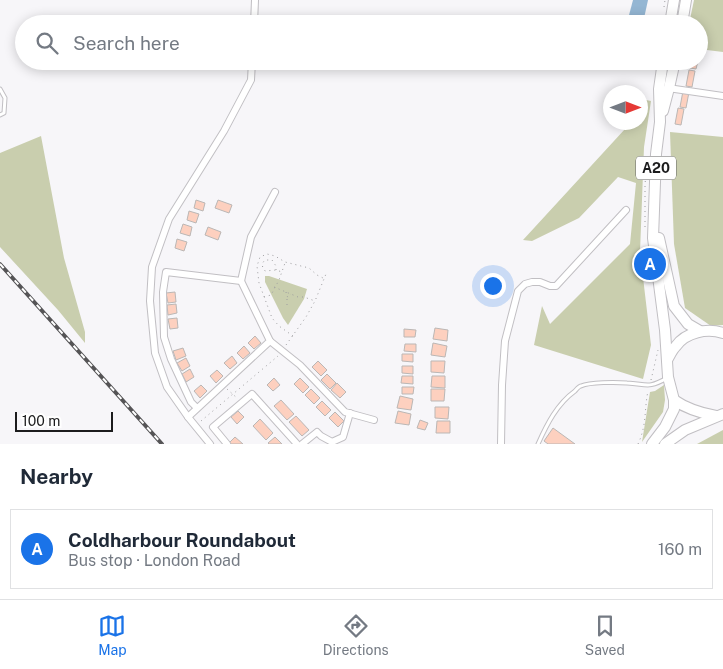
<!DOCTYPE html>
<html lang="en">
<head>
<meta charset="utf-8">
<style>
	body { margin:0; font-family:"Public Sans",sans-serif; background:#f2f2f3; color:#1f2937 }
	.compass { position:absolute; left:603px; top:85px; width:45px; height:45px; border-radius:50%; background:#fff; box-shadow:0 2px 12px #0003; rotate:90deg }
	.scale { position:absolute; left:15px; bottom:12px; width:98px; box-sizing:border-box; padding-left:5px; border:2px solid #1c1c1d; border-top:0; font-size:14px; line-height:18px; white-space:nowrap; color:#1c1c1d; -webkit-text-stroke:4px #fff; paint-order:stroke }
	.you { position:absolute; left:492px; top:285px; width:18px; height:18px; margin:-12px; border:4px solid #fff; border-radius:50%; background:#1a73e8; box-shadow:0 0 0 8px #1a73e833 }
	.badge { display:grid; place-items:center; width:32px; height:32px; border-radius:50%; background:#1a73e8; color:#fff; font-size:16px; font-weight:700 }
	.pin { position:absolute; translate:-50% -50%; border:2px solid #fff; box-shadow:0 1px 5px #0006 }
	.list { margin:0; padding:0; list-style:none }
	h2 { display:flex; justify-content:space-between; align-items:center; height:65px; margin:0; padding:0 20px; font-size:21px }
	h2 small { font-size:16px; font-weight:400; color:#747a83 }
	.list li { display:grid; grid-template-columns:32px 1fr auto; gap:15px; align-items:center; box-sizing:border-box; height:80px; margin:0 10px 10px; padding:0 10px; border:1px solid #e0e1e3; border-radius:0px }
	.list b { display:block; font-size:19px; white-space:nowrap }
	.list p { margin:0; font-size:16px; white-space:nowrap; color:#747a83 }
	.list em { font-size:16px; font-style:normal; color:#747a83 }
	.icon { flex:none; width:28px; height:28px; fill:none; stroke:currentColor; stroke-width:2; stroke-linecap:round; stroke-linejoin:round }
	.map { position:relative; flex:none; width:723px; height:444px; overflow:hidden }
	.search { position:absolute; background:#fff; box-shadow:0 2px 12px #0003; left:15px; right:15px; top:15px; height:55px; display:flex; align-items:center; gap:12px; box-sizing:border-box; padding:0 18px; border-radius:28px; color:#747a83; font-size:19px }
	.sheet { height:155px; background:#fff }
	nav { display:flex; justify-content:space-around; align-items:center; box-sizing:border-box; height:70px; border-top:1px solid #e0e1e3; background:#fff; font-size:14px; color:#747a83 }
	nav a { display:grid; justify-items:center; gap:2px }
	nav .on { color:#1a73e8 }
	.map>svg:first-child { display:block }
</style>
</head>
<body>
<div class="map">
<svg width="723" height="444" viewBox="0 0 723 444">
	<rect width="100%" height="100%" fill="#f7f6f9"/>
	<g fill="#c9ceae">
		<polygon points="694,0 723,0 723,52 699,49 699,24 689,24"/>
		<polygon points="641,99 651,101 644,147 640,252 651,345 643,379 534,345 542,306 550,324 630,244 636,183 618,177 579,218 532,241 523,240 625,129 627,123 640,122"/>
		<polygon points="670,132 723,137 723,325 711,326 685,308 674,244"/>
		<polygon points="41,136 64,258 85,332 85,343 58,310 0,247 0,153"/>
		<polygon points="265,276 269,276 307,289 304,299 288,325 283,318 265,282"/>
		<polygon points="664,385 665,400 663,412 642,442 650,392 655,391"/>
		<polygon points="723,430 723,444 697,444"/>
	</g>
	<polygon fill="#94b6d3" points="633,0 648,0 643,23 628,19"/>
	<g fill="#fdd0bf" stroke="#bbb7b5">
		<polygon points="691,61 698,61 696,69 690,68"/>
		<polygon points="689,70 695,71 692,87 686,86"/>
		<polygon points="683,91 689,92 686,108 680,107"/>
		<polygon points="678,108 684,109 681,125 675,124"/>
		<polygon points="196,200 205,203 203,211 194,208"/>
		<polygon points="218,200 232,205 229,213 215,208"/>
		<polygon points="189,211 199,214 196,223 187,220"/>
		<polygon points="183,224 192,227 190,236 180,233"/>
		<polygon points="208,227 221,232 218,240 205,235"/>
		<polygon points="177,239 187,242 184,251 175,248"/>
		<polygon points="175,292 176,302 168,303 166,293"/>
		<polygon points="176,304 177,313 168,315 167,305"/>
		<polygon points="177,318 178,328 170,329 168,319"/>
		<polygon points="435,328 448,330 447,341 433,339"/>
		<polygon points="404,329 416,330 415,337 404,337"/>
		<polygon points="255,336 261,343 254,349 248,343"/>
		<polygon points="433,343 447,346 445,357 431,355"/>
		<polygon points="405,344 416,344 416,352 404,351"/>
		<polygon points="244,346 250,353 243,359 237,353"/>
		<polygon points="183,348 186,356 176,360 173,351"/>
		<polygon points="402,354 413,354 413,362 402,361"/>
		<polygon points="232,356 237,363 230,369 224,363"/>
		<polygon points="186,358 190,366 182,371 177,363"/>
		<polygon points="318,361 327,370 321,376 312,367"/>
		<polygon points="431,361 445,361 444,373 431,372"/>
		<polygon points="402,366 413,366 413,374 402,373"/>
		<polygon points="190,369 194,377 186,382 182,374"/>
		<polygon points="217,370 223,376 216,383 210,376"/>
		<polygon points="327,374 336,383 330,389 321,380"/>
		<polygon points="402,376 413,376 413,384 401,383"/>
		<polygon points="432,376 445,376 445,388 431,387"/>
		<polygon points="274,378 280,385 273,391 267,385"/>
		<polygon points="300,378 309,387 303,393 294,384"/>
		<polygon points="337,383 346,392 340,398 331,390"/>
		<polygon points="201,385 207,391 200,398 194,391"/>
		<polygon points="402,387 414,387 413,394 402,394"/>
		<polygon points="311,389 320,398 314,404 305,395"/>
		<polygon points="431,389 445,389 444,401 431,401"/>
		<polygon points="400,396 413,399 411,410 397,408"/>
		<polygon points="281,400 294,414 287,420 274,406"/>
		<polygon points="322,401 331,410 325,416 316,407"/>
		<polygon points="435,407 449,407 448,419 435,418"/>
		<polygon points="238,411 244,417 237,424 231,417"/>
		<polygon points="398,411 411,414 409,425 395,423"/>
		<polygon points="335,412 344,421 338,427 329,418"/>
		<polygon points="296,416 309,430 302,436 289,422"/>
		<polygon points="260,419 273,433 266,440 253,426"/>
		<polygon points="420,420 428,423 425,430 417,428"/>
		<polygon points="437,421 450,421 450,433 436,433"/>
		<polygon points="553,428 575,444 548,444 544,441"/>
		<polygon points="235,437 243,444 230,444 229,443"/>
		<polygon points="275,437 282,444 269,444 268,443"/>
	</g>
	<g fill="none" stroke-linecap="round" stroke-linejoin="round">
		<defs>
			<g id="service">
				<polyline points="0,89 5,98 4,113 0,115"/>
				<path d="M 538,444 C 547,424 557,404 575,391 C 576,390 579,386 581,386 C 590,382 616,382 627,383 C 647,384 648,389 667,378"/>
			</g>
			<g id="minor">
				<polyline points="254,24 255,0"/>
				<polyline points="668,88 723,96"/>
				<polyline points="270,341 300,365 345,412 374,420"/>
				<polyline points="197,408 191,402 171,359 164,337 163,292 166,272 241,281 251,237 275,192"/>
				<polyline points="188,417 270,341 241,281"/>
				<polyline points="210,444 188,417 167,387 155,353 150,301 152,267 169,219 224,131 251,80 252,61"/>
				<polyline points="227,444 213,427 252,394 297,444"/>
				<polyline points="302,444 317,432 321,436 332,442 343,437 350,413"/>
				<polyline points="501,444 502,385 505,341 518,291 525,284 532,282 540,282 550,286 556,286 626,210"/>
			</g>
			<g id="primary">
				<polyline points="670,24 674,0"/>
				<polyline points="682,24 686,0"/>
				<polyline points="663,111 669,88 675,61"/>
				<polyline points="659,238 674,306 688,324 700,331"/>
				<path d="M 667,360 C 670,355 672,350 676,346 C 686,332 707,328 723,333"/>
				<path d="M 674,400 C 687,409 700,413 716,416"/>
				<polyline points="652,444 665,427 674,409 674,400 668,377 665,330 653,238 656,154 660,122 659,89 663,61"/>
				<polyline points="665,444 685,430 723,414"/>
			</g>
		</defs>
		<use href="#service" stroke="#c1bfc3" stroke-width="5"/>
		<use href="#minor" stroke="#c1bfc3" stroke-width="8"/>
		<use href="#primary" stroke="#c1bfc3" stroke-width="12"/>
		<g stroke="#9d9d9f" stroke-width="1" stroke-dasharray="1 4" stroke-linecap="butt">
			<polyline points="664,7 665,0"/>
			<polyline points="645,227 645,184 647,164"/>
			<path d="M 276,270 L 276,266 L 272,260 L 265,260 C 261,264 262,267 265,271 L 276,270 L 282,272"/>
			<polyline points="274,287 298,297 304,297 315,301"/>
			<polyline points="286,292 287,297 291,294"/>
			<polyline points="264,297 271,295 279,280 285,263"/>
			<polyline points="287,305 287,298"/>
			<polyline points="293,336 279,326 272,318 259,283 257,266 260,257 267,254 275,256 285,262 309,268 317,275 323,278"/>
			<polyline points="286,345 306,317 315,301 326,274"/>
			<polyline points="651,380 658,350"/>
			<polyline points="227,389 237,398"/>
			<polyline points="201,421 278,356"/>
			<path d="M 638,444 C 647,425 644,410 648,391"/>
		</g>
		<use href="#service" stroke="#fff" stroke-width="3"/>
		<use href="#minor" stroke="#fff" stroke-width="6"/>
		<use href="#primary" stroke="#fff" stroke-width="10"/>
		<defs>
			<polyline id="rail" points="0,264 162,444"/>
		</defs>
		<use href="#rail" stroke="#555456" stroke-width="4"/>
		<use href="#rail" stroke="#fff" stroke-width="2" stroke-dasharray="5.5" stroke-linecap="butt"/>
	</g>
	<g text-anchor="middle" dominant-baseline="central" stroke-width="4" stroke-linejoin="round" paint-order="stroke">
		<rect fill="#fff" stroke="#606061" stroke-width="1" x="636" y="156.5" width="40" height="23" rx="4"/>
		<g font-size="14" font-weight="bold" fill="#1c1c1d">
			<text x="656" y="168">A20</text>
		</g>
	</g>
</svg>
<svg class="compass" viewBox="-18 -18 36 36"><path d="M0-13l5 13h-10z" fill="#e53935"/><path d="M0 13l5-13h-10z" fill="#747a83"/></svg>
<div class="scale">100 m</div>
<div class="you"></div>
<div class="pin badge" style="left:650px;top:264px">A</div>
<div class="search"><svg class="icon" aria-label="search" viewBox="0 0 24 24"><circle cx="10" cy="10" r="6"/><path d="M15 15l6 6"/></svg>Search here</div>
</div>
<section class="sheet">
<h2>Nearby<small></small></h2>
<ul class="list">
<li><span class="badge">A</span><div><b>Coldharbour Roundabout</b><p>Bus stop · London Road</p></div><em>160 m</em></li>
</ul>
</section>
<nav>
<a class="on"><svg class="icon" aria-label="map" viewBox="0 0 24 24"><path d="M3 6l6-2 6 2 6-2v14l-6 2-6-2-6 2zM9 4v14M15 6v14"/></svg>Map</a>
<a><svg class="icon" aria-label="directions" viewBox="0 0 24 24"><path d="M12 3l9 9-9 9-9-9zM9 14v-3h6M13 9l2 2-2 2"/></svg>Directions</a>
<a><svg class="icon" aria-label="saved" viewBox="0 0 24 24"><path d="M7 4h10v16l-5-4-5 4z"/></svg>Saved</a>
</nav>
</body>
</html>
